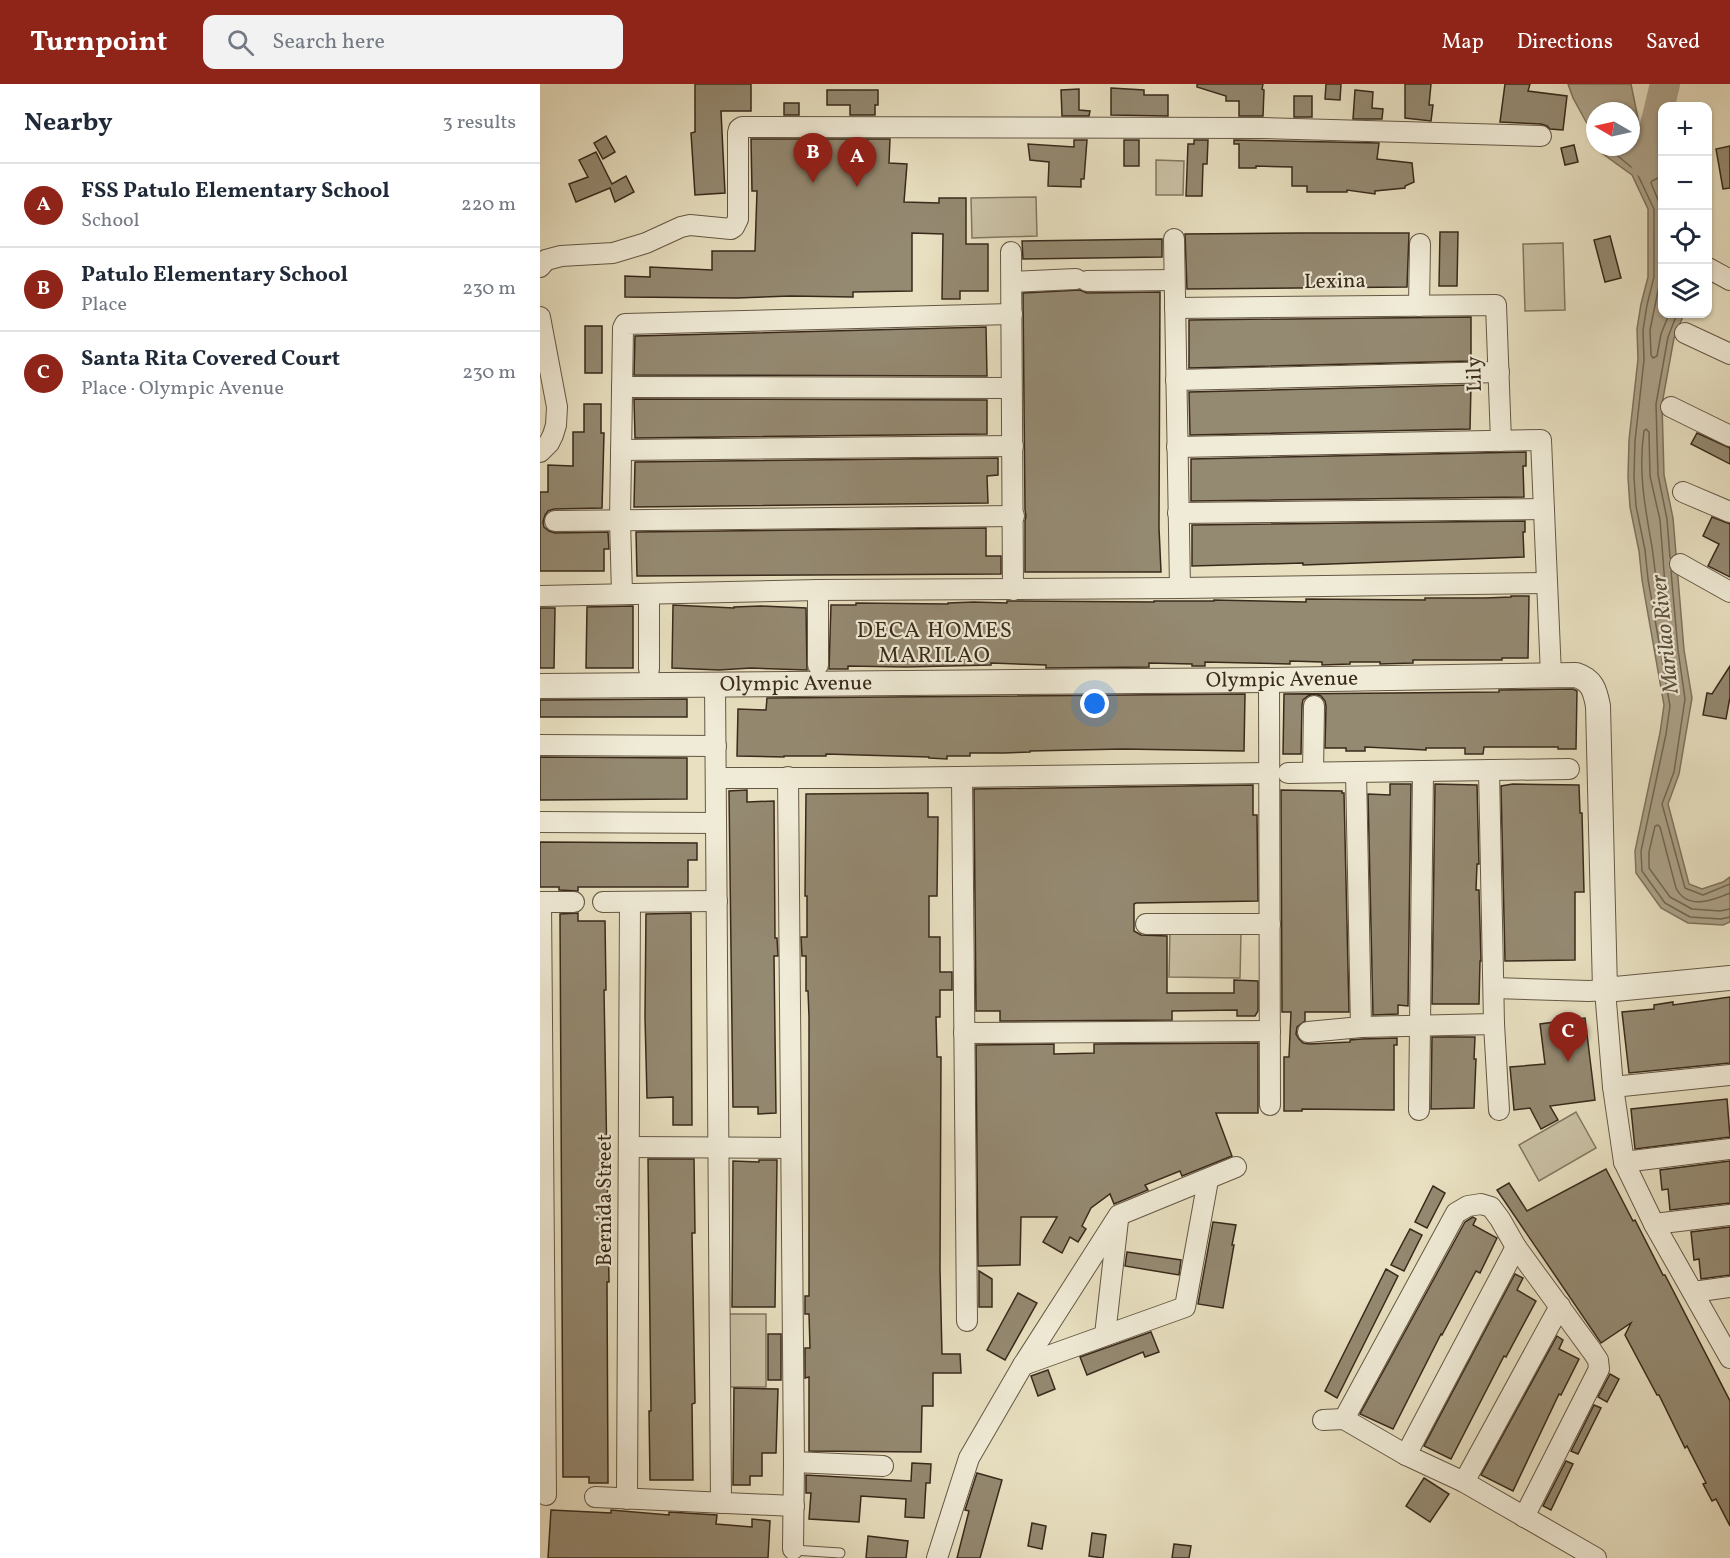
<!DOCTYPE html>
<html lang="en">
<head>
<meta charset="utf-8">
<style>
	body { margin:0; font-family:Vollkorn,serif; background:#f2f2f3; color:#1f2937 }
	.controls { position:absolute; right:18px; top:18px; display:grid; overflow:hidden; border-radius:12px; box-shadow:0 2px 4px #0004 }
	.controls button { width:54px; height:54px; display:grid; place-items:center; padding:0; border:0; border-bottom:2px solid #e0e1e3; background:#fff; color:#1f2937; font:30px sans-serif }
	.compass { position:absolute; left:1046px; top:18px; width:54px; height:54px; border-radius:50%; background:#fff; box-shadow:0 2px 4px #0004; rotate:279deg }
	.you { position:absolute; left:555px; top:620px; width:21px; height:21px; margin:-15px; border:4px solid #fff; border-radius:50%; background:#1a73e8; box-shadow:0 0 0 9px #1a73e833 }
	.badge { display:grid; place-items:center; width:39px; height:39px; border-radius:50%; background:#8f2418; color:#fff; font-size:20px; font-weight:700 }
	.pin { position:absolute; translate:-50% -50px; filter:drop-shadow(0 2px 3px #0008) }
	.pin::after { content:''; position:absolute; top:32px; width:21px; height:18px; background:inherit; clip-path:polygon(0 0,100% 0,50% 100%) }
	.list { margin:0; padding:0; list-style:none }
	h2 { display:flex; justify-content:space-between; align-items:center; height:78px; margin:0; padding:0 24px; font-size:26px }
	h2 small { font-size:20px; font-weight:400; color:#747a83 }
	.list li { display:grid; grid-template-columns:39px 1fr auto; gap:18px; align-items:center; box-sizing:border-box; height:84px; padding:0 24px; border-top:2px solid #e0e1e3 }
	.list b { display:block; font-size:22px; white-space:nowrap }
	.list p { margin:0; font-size:20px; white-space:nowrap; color:#747a83 }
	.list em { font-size:20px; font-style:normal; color:#747a83 }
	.icon { flex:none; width:33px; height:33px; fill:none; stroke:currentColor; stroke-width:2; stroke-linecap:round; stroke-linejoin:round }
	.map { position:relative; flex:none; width:1190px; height:1474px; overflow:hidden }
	header { display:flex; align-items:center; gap:36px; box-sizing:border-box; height:84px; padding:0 30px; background:#8f2418; color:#fff }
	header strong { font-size:28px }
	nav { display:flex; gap:33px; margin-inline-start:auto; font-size:21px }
	.search { width:420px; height:54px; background:#f2f2f3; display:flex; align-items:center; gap:15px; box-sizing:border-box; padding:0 21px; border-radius:12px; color:#747a83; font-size:22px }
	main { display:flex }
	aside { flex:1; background:#fff }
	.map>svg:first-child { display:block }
</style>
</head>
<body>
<header>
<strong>Turnpoint</strong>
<div class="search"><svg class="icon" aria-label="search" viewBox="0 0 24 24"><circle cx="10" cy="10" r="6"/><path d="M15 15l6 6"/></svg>Search here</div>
<nav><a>Map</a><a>Directions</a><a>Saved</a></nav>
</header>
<main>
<aside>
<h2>Nearby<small>3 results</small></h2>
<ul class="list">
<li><span class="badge">A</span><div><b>FSS Patulo Elementary School</b><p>School</p></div><em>220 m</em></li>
<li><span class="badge">B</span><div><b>Patulo Elementary School</b><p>Place</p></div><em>230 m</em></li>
<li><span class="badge">C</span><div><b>Santa Rita Covered Court</b><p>Place · Olympic Avenue</p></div><em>230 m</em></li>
</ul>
</aside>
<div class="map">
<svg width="1190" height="1474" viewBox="0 0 1190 1474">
	<rect width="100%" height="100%" fill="#e8e0c1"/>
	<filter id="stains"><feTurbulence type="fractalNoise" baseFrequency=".00333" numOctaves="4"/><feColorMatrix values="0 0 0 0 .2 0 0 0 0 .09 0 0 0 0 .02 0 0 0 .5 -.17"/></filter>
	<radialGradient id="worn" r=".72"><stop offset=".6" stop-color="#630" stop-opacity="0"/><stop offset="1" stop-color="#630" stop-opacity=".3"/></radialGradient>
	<g fill="#cac1a5" stroke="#827660" stroke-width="1.5">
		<polygon points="616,76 644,77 643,111 616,111"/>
		<polygon points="496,113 497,152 432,154 431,114"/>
		<polygon points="1023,159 1025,226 985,227 983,160"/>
		<polygon points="630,846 701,848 700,894 629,893"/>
		<polygon points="1036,1028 1056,1064 999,1097 979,1061"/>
		<rect x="187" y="1230" width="39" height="73"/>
	</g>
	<polygon fill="#aca289" stroke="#7e725d" stroke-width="1.5" points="1028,0 1091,0 1108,84 1122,77 1122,230 1144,230 1134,254 1122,320 1124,391 1133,434 1144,566 1152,614 1139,690 1128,720 1149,800 1162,805 1183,798 1190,793 1190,838 1183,841 1148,839 1121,824 1096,789 1095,767 1120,649 1124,621 1102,496 1099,467 1090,423 1088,393 1089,356 1098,275 1097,245 1101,220 1108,193 1108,125 1092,91 1063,70 1060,63 1091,63 1091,27 1055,27 1055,54 1033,14"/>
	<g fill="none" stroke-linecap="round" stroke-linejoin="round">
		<g stroke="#726652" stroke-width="1.5">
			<polyline points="1091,31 1102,85 1109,89 1122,84"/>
			<polyline points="1067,63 1096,87 1114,125 1114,193 1107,221 1103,246 1104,276 1095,357 1094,393 1096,422 1105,466 1108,495 1130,622 1126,650 1101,767 1102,787 1125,819 1150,833 1181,835 1190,833"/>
			<polyline points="1122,92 1112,97 1111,99 1121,123 1121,192 1110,246 1111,271 1113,274 1117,272 1121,250 1129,230"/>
			<path d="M 1106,345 L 1109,348 L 1110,392 L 1120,436 L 1127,527 L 1124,530 L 1121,528 C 1117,506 1115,484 1112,463 C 1105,423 1098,388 1104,347 Z"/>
			<polyline points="1130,474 1127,435 1118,391 1116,320 1128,253 1137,230"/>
			<polyline points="1131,487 1138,566 1145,615 1134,688 1122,720 1145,804 1163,811 1190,800"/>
			<path d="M 1190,809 C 1172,817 1147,826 1136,804 L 1120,743 L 1118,741 L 1115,742 L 1109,768 L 1109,784 L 1130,813 L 1152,825 L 1180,827 L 1190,825"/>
		</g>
		<polyline stroke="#aca289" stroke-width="30" points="1106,79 1125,0"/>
	</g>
	<g fill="#948971" stroke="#392a1b" stroke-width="1.5">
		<polygon points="155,0 211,0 211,27 181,27 185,109 155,111 151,49 155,48"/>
		<polygon points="657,0 723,0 722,5 724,6 723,32 699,32 699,17 686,17 686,12 657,3"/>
		<polygon points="786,0 801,0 800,16 785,15"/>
		<polygon points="865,0 891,0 889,21 893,21 891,37 865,34"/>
		<polygon points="965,0 990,0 988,7 1027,12 1023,46 1010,45 1007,42 1001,40 960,38"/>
		<polygon points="571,4 604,6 604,11 628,11 628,32 571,31"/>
		<polygon points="539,5 539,26 550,27 549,32 522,32 521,6"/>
		<polygon points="287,6 338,6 338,21 335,21 335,31 310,31 310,21 287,21"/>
		<polygon points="815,6 833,8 832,24 843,25 842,35 813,35"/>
		<rect x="754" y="12" width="18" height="21"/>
		<rect x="244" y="19" width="15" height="12"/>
		<polygon points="66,52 75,68 63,75 54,59"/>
		<polygon points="211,55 350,55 349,79 367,80 364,118 399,119 399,114 426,114 426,160 448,160 448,207 420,207 420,215 402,215 403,150 372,149 372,207 313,208 313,213 251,212 197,214 85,213 85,192 110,193 110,183 172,186 172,167 215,167 217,107 212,107"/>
		<polygon points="534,56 547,56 544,95 541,95 541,103 508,102 509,78 490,76 488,60 534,63"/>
		<rect x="584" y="56" width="15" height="26"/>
		<polygon points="654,56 668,56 667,80 663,80 662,112 646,112 648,60 654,60"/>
		<polygon points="694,56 839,59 837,75 872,79 874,98 865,102 865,104 835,107 835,110 807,106 807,108 767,108 767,102 752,102 752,83 716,82 716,84 699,84 699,60 694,60"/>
		<polygon points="1034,61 1038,78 1025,81 1021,64"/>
		<polygon points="1190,62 1190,104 1183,105 1176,65"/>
		<polygon points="56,68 72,100 86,92 94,108 75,118 70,104 36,118 29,100 48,93 39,76"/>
		<polygon points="900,148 918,148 917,202 899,202"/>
		<polygon points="762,149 869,149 867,203 647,205 645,150"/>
		<polygon points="1070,152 1081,194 1065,198 1054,156"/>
		<polygon points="622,155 622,173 483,175 482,157"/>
		<polygon points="540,206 547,209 620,208 619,444 621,488 485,488 485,437 486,432 485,426 483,209"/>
		<polygon points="931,233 931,277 649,284 649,236"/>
		<rect x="45" y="242" width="17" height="47"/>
		<polygon points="446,243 447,292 94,291 95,252"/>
		<polygon points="931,301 930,345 650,351 649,308"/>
		<polygon points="94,315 447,316 447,350 95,354"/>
		<polygon points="44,320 61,320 61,349 64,349 62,424 14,425 8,427 5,431 3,438 4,443 9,447 15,449 68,448 69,465 64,465 64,487 0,487 0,408 8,408 8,381 33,382 33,348 44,348"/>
		<polygon points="1157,349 1190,364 1190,380 1151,360"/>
		<polygon points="986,368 986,382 983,382 984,413 651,417 651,375"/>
		<polygon points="458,374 458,391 447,392 448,419 94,423 95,378"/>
		<polygon points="1172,433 1190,440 1190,493 1168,482 1179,460 1163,452"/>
		<polygon points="985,437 985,448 983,448 984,473 763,481 763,479 652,482 652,441"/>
		<polygon points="446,444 446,472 461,472 461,490 97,492 96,448"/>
		<polygon points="971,512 989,512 988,574 962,574 962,576 873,576 873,579 840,580 840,578 810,578 810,580 782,581 782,578 750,577 750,580 665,578 665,582 652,582 652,580 609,579 609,583 506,584 506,581 451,579 451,581 366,583 308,582 308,585 289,585 291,521 316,521 316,519 408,520 408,519 434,518 467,519 467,517 614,518 614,517 674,517 674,516 766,518 766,515 885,516 885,514 945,514 971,513"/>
		<polygon points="133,521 194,524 194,523 221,522 266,524 267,586 211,584 179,586 132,584"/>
		<polygon points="93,522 93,584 46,584 47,523"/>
		<polygon points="0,524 15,524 14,584 0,584"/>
		<polygon points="1190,582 1190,613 1186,635 1163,631 1167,609 1172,610"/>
		<polygon points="1033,605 1037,607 1036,665 1018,665 1018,663 944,663 943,670 925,670 925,664 886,664 886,666 825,663 825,667 806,667 806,664 785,664 786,622 785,617 781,612 774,610 768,612 763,616 762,621 761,670 743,670 744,610 959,608 959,606"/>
		<polygon points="705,610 704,667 582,665 490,667 490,668 464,669 430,669 430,672 407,672 407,675 389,674 389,673 286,670 286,672 244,672 244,673 197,672 198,625 226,626 227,614"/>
		<polygon points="147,615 147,633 0,633 0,616"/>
		<polygon points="0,673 147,674 147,715 0,716"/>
		<polygon points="850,700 871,700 868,922 858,921 858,930 833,931 828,710 850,711"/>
		<polygon points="895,700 937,701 939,780 937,780 936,806 939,806 941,877 940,877 939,920 892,920"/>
		<polygon points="973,700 1039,701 1040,729 1042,729 1044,808 1035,808 1035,876 965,877 961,702"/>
		<polygon points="713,701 713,731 717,731 718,817 596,819 594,820 594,847 601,851 627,852 627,909 694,909 694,896 718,897 718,927 715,932 697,932 697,926 632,927 632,936 460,937 460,927 436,927 434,705"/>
		<polygon points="207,706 207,718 234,717 235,854 237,854 238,872 234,872 236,1029 218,1030 218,1023 193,1023 189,707"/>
		<polygon points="741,706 802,707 802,709 804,709 809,928 765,928 765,937 757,943 756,950 759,955 763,959 769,960 810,958 810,956 822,955 857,954 857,961 854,961 854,1026 762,1025 762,1027 744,1027 744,973 749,973 751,928 742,928"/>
		<polygon points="388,709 388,733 398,733 397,812 389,812 389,853 400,853 400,888 412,888 412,906 400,906 400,933 396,933 397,973 401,973 400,1185 402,1270 420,1270 421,1289 393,1289 393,1322 382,1322 381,1368 269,1367 269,1293 265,1294 265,1264 270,1264 269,1230 265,1230 265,1212 269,1212 269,933 268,907 266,907 266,872 262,872 261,853 267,853 267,812 265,812 266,710"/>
		<polygon points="0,758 157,759 157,776 148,776 148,803 38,803 38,807 19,806 19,803 0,803"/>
		<polygon points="38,829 38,837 65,837 66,906 64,906 69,1198 67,1198 68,1399 49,1399 49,1393 23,1393 20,830"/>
		<polygon points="151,829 152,1041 133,1041 133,1013 107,1014 105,933 106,830"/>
		<polygon points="1190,913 1190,979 1089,989 1082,928 1114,925 1114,921 1133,918 1133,921"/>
		<polygon points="1045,934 1055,1016 1010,1022 1018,1036 1001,1045 990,1024 974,1026 970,983 1005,980 1000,940"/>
		<polygon points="892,953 935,953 934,975 936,975 934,1024 891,1025"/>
		<polygon points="718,959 718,1029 676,1029 692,1072 642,1092 640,1087 605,1101 608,1106 574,1120 570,1110 551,1124 542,1142 546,1145 538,1158 530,1153 522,1169 503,1158 517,1133 481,1133 480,1181 438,1182 436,961 514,960 514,970 554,969 554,960"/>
		<polygon points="1187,1015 1190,1053 1095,1065 1091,1025"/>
		<polygon points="108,1075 154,1075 155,1149 152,1149 155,1319 152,1320 153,1396 110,1396 109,1327 111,1327"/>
		<polygon points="219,1076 237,1076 235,1223 192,1223 193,1077 219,1078"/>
		<polygon points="1190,1077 1190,1119 1130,1126 1128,1105 1122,1106 1120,1086"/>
		<polygon points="1066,1085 1093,1137 1095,1136 1123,1191 1125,1191 1190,1317 1190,1442 1176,1415 1172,1417 1163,1400 1166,1399 1147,1362 1145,1364 1119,1311 1117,1311 1085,1251 1091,1239 1061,1259 957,1106 969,1099 987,1127"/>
		<polygon points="893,1102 905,1109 887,1144 875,1138"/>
		<polygon points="933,1133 936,1135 933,1141 957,1154 940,1189 936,1187 902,1251 901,1250 853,1345 820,1330 925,1138"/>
		<polygon points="673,1138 696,1141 692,1161 694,1161 683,1224 658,1220"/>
		<polygon points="1190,1143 1190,1191 1161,1195 1159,1175 1154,1176 1151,1148"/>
		<polygon points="870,1145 882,1151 864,1187 851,1181"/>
		<polygon points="587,1168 641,1176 639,1191 585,1182"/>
		<polygon points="846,1185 858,1192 797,1314 785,1307"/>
		<polygon points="439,1187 452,1195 452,1223 439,1223"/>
		<polygon points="975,1190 983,1194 977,1206 996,1217 966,1273 964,1272 911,1375 884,1362"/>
		<polygon points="478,1209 497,1219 465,1276 447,1266"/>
		<polygon points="611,1248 619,1268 605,1273 603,1268 547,1291 540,1273"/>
		<rect x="228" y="1250" width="13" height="46"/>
		<polygon points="1017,1252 1023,1256 1019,1265 1039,1275 1021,1311 1019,1310 973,1407 941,1391"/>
		<polygon points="508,1286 515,1305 498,1312 491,1292"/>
		<polygon points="1070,1290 1079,1295 1067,1318 1058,1313"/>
		<polygon points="194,1304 238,1305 236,1369 222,1369 222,1392 210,1392 210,1401 193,1401"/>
		<polygon points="1054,1321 1061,1324 1038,1370 1031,1367"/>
		<polygon points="1026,1377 1033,1380 1011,1426 1003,1422"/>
		<polygon points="372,1379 391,1380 390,1399 386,1399 384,1434 365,1433 366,1415 321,1412 319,1438 269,1435 271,1409 266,1409 266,1391 371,1397"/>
		<polygon points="437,1389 462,1396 440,1474 417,1474 429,1427 425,1426"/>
		<polygon points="884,1394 909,1410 890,1438 866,1422"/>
		<polygon points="11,1426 71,1429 71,1426 129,1431 129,1428 177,1431 176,1440 212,1443 212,1435 230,1437 228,1474 8,1474"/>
		<polygon points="492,1439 506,1442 502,1465 488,1462"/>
		<polygon points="552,1449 566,1451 563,1474 549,1472"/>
		<polygon points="328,1452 368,1457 366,1474 326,1474"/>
		<polygon points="634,1460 651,1462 649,1474 632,1474"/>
	</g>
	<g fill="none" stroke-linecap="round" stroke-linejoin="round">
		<defs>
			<polyline id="service" points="253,1466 300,1469"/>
			<g id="minor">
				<polyline points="634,155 640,504"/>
				<polyline points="471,168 473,506"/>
				<polyline points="0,183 6,176 21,172 73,169 106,159 141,143 150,141 191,145 194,143 198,135 198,49 199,45 202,43 723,44 1001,52"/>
				<polyline points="1168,184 1190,196"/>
				<polyline points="547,197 634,196"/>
				<polyline points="472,198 536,195"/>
				<polyline points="879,222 880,160"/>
				<polyline points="635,224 956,221 961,357"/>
				<polyline points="0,233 17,323 16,341 13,351 9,359 0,368"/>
				<polyline points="1145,249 1190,270"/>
				<polyline points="636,296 959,288"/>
				<polyline points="82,303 471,304"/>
				<polyline points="1131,323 1190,352"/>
				<polyline points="637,363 1001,356 1011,591"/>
				<polyline points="81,366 473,362"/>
				<polyline points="1143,408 1190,428"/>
				<polyline points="638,429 1004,425"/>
				<polyline points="15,437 474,432"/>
				<polyline points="1140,480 1190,508"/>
				<polyline points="278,506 278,581"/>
				<polyline points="82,510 80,436 83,244 85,240 472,230"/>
				<polyline points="109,510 109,585"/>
				<polyline points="0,512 278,506 640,504 1007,499"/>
				<polyline points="729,596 730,1021"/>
				<polyline points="175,601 181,1419"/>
				<polyline points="0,661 176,662"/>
				<polyline points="949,686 954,940 959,1026"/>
				<polyline points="773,688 774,622"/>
				<polyline points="816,688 821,943"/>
				<polyline points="748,689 1029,685"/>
				<polyline points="248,693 254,1378 253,1465"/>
				<polyline points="422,693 427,1237"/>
				<polyline points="176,694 337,694 729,689"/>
				<polyline points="0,738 176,739"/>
				<polyline points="0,818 34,818"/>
				<polyline points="1,818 6,1411"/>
				<polyline points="63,818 177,817"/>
				<polyline points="606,840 730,840"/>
				<polyline points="954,904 1049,907 1065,906 1073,1003 1084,1078 1114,1140 1190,1274"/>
				<polyline points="768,948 821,943 954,940"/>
				<polyline points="424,949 730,947"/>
				<polyline points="1073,1003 1190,991"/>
				<polyline points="879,1026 883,687"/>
				<polyline points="89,1063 251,1064"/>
				<polyline points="1084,1078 1190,1065"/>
				<polyline points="1114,1140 1190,1131"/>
				<polyline points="1153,1208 1190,1203"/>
				<polyline points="565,1251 578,1136"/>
				<polyline points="483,1281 645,1223 668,1096"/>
				<polyline points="804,1335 916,1129 928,1122 941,1120 951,1123 960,1135 976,1163 1052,1267 1058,1276 1059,1285 984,1433"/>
				<polyline points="783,1336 804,1335 866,1371 924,1398 1056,1474"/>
				<polyline points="866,1371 976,1163"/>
				<polyline points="254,1378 343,1382"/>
				<polyline points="924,1398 1020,1222"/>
				<polyline points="55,1413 254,1422"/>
				<polyline points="87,1415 90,818"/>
				<polyline points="397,1474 429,1374 483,1281 579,1131 696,1083"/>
			</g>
			<g id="tertiary">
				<path id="s1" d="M 0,602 L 729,596 L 1036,591 C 1052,596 1055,606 1058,622 L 1065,906 L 1190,894"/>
			</g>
		</defs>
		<use href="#service" stroke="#655844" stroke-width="11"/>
		<use href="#minor" stroke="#655844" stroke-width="22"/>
		<use href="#tertiary" stroke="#655844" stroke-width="26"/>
		<use href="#service" stroke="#f0ebd7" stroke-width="9"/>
		<use href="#minor" stroke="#f0ebd7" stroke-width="20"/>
		<use href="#tertiary" stroke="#f0ebd7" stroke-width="24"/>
	</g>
	<g text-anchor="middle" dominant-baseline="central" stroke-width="4.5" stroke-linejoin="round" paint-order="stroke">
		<g font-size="21" fill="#392a1b" stroke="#f0ebd7">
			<text transform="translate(795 198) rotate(-1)">Lexina</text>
			<text transform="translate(935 290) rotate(-92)">Lily</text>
			<text stroke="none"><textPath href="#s1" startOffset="742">Olympic Avenue</textPath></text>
			<text stroke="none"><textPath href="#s1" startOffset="256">Olympic Avenue</textPath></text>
			<text transform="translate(65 1116) rotate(-90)">Bernida Street</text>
		</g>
		<g font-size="22" letter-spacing="1.5" fill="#392a1b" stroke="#f0ebd7">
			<text x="395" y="547">DECA HOMES<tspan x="395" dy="25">MARILAO</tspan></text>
		</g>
		<g font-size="22" font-style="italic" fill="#5c4e3c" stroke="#f0ebd7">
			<text transform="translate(1126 550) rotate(-96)">Marilao River</text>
		</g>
	</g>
	<rect width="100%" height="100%" filter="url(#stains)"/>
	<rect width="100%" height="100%" fill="url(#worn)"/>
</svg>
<div class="controls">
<button>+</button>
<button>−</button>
<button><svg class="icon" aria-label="locate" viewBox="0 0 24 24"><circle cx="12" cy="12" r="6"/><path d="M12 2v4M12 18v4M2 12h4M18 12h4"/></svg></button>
<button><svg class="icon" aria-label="layers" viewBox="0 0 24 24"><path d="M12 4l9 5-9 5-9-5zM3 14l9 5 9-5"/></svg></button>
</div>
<svg class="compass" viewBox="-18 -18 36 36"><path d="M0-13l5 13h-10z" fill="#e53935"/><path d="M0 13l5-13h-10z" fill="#747a83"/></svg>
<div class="you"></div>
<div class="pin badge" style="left:317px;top:103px">A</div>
<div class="pin badge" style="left:273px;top:99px">B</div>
<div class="pin badge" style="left:1028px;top:978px">C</div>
</div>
</main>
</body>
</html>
